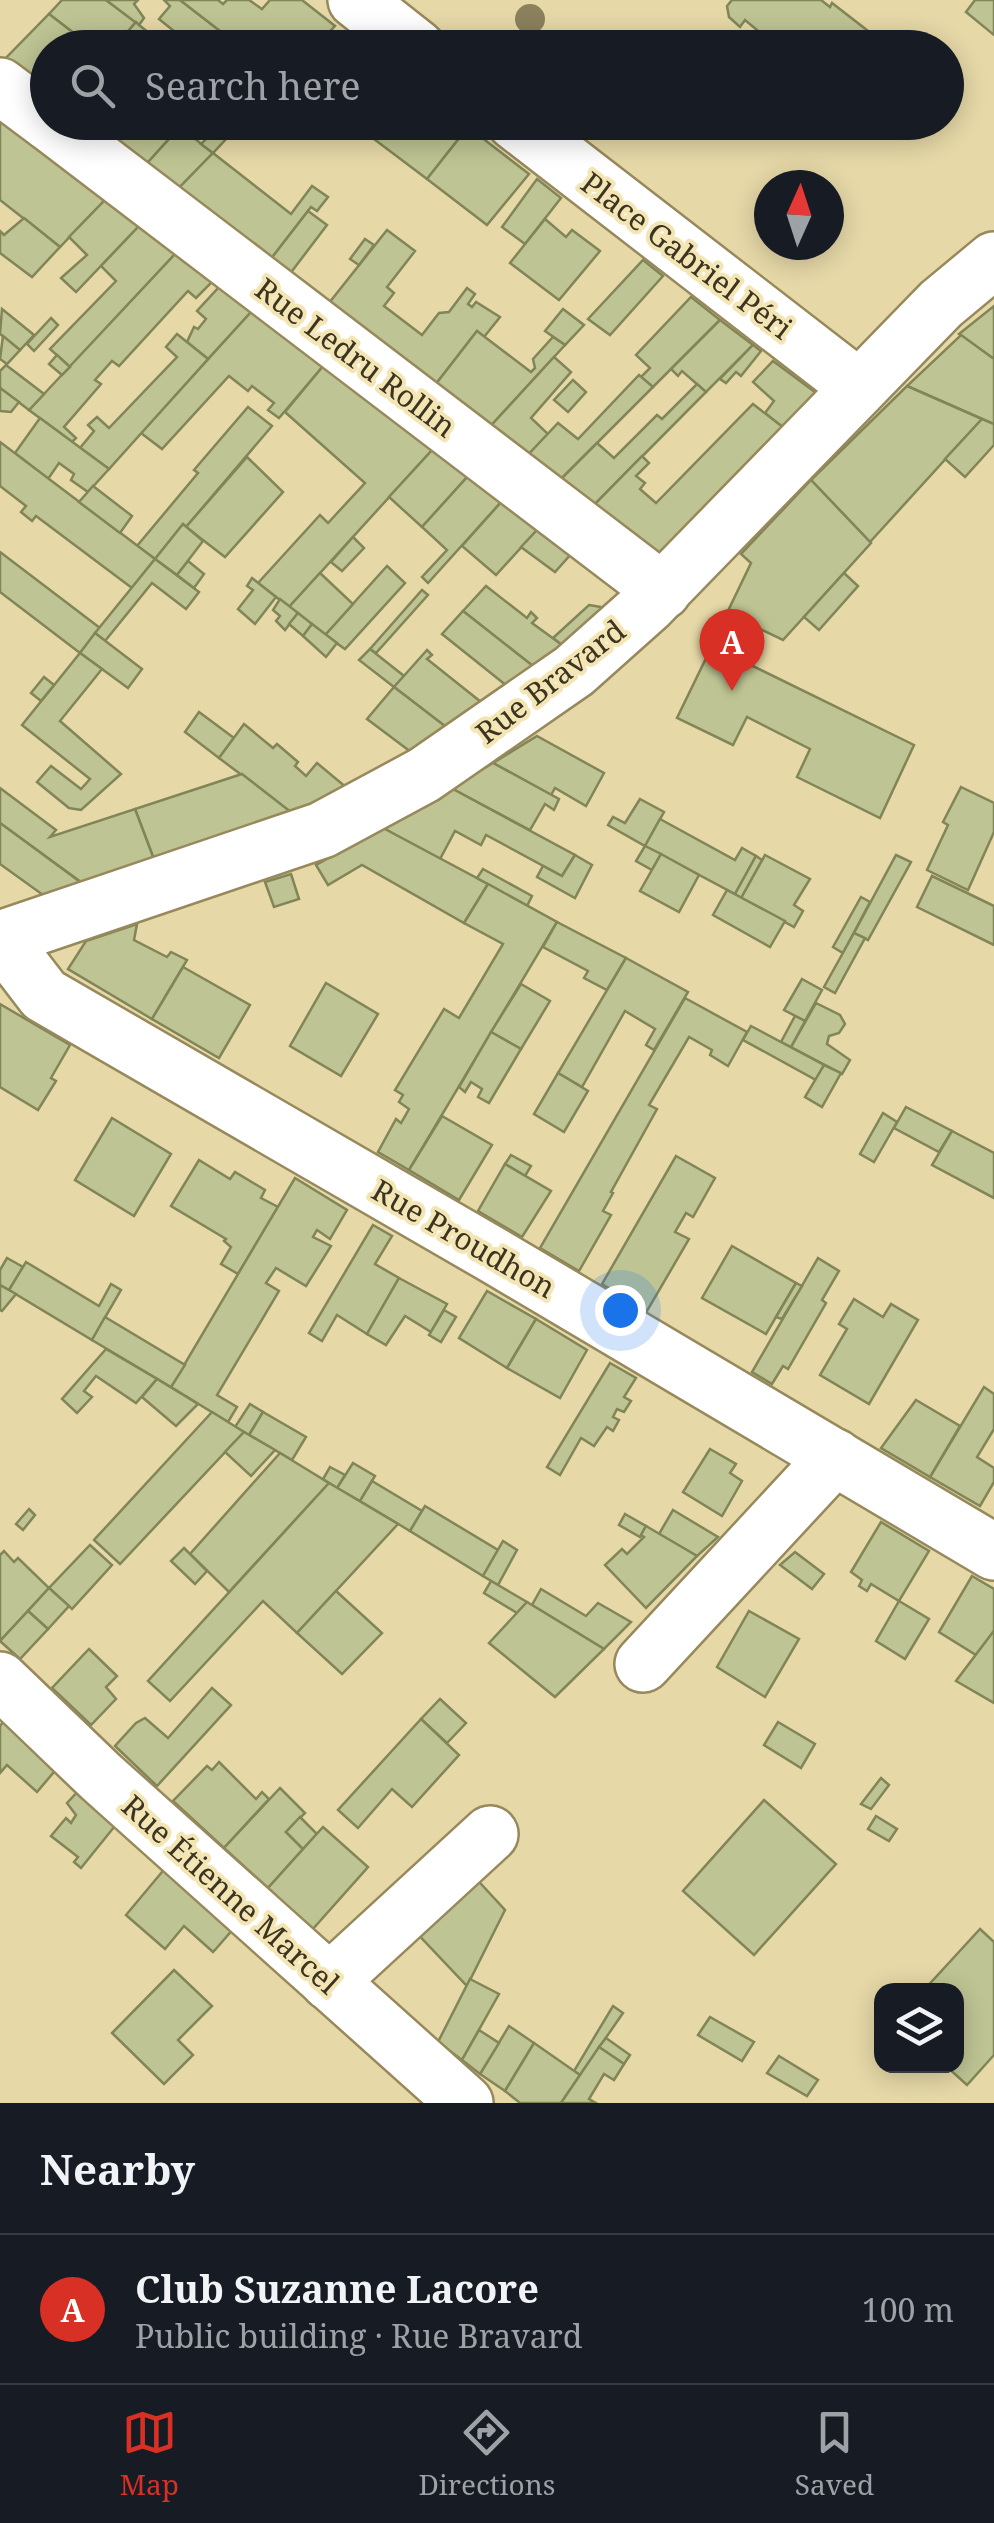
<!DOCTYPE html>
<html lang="en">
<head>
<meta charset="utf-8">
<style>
	body { margin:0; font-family:"Noto Serif",serif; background:#20242c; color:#f1f3f6 }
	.controls { position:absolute; right:30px; bottom:30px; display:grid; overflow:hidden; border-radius:20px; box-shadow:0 5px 25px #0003 }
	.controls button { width:90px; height:90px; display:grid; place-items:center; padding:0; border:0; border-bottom:2px solid #363941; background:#171b24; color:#f1f3f6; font:50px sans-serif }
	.compass { position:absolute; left:754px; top:170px; width:90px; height:90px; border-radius:50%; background:#171b24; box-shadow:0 5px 25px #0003; rotate:3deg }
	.you { position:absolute; left:620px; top:1310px; width:35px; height:35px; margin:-25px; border:8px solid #fff; border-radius:50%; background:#1a73e8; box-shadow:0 0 0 15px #1a73e833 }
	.badge { display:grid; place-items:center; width:65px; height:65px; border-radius:50%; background:#d93025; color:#fff; font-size:32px; font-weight:700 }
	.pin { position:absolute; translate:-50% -82px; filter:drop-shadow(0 2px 5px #0008) }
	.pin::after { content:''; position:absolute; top:52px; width:35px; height:30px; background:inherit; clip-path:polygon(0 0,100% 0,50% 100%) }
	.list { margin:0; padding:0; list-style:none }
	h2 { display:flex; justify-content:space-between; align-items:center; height:130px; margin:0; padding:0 40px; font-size:42px }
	h2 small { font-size:32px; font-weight:400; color:#9ea1a6 }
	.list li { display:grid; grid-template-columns:65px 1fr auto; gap:30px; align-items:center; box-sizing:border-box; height:150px; padding:0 40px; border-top:2px solid #363941 }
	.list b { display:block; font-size:38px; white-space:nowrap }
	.list p { margin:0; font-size:32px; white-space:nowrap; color:#9ea1a6 }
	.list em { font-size:32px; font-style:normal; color:#9ea1a6 }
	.icon { flex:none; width:55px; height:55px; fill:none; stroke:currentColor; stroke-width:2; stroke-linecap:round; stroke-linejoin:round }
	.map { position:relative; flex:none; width:994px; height:2103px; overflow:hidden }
	.search { position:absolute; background:#171b24; box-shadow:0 5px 25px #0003; left:30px; right:30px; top:30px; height:110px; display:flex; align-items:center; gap:25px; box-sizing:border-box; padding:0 35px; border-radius:55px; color:#9ea1a6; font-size:38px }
	.sheet { height:280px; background:#171b24 }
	nav { display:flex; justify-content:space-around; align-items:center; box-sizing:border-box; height:140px; border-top:2px solid #363941; background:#171b24; font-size:28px; color:#9ea1a6 }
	nav a { display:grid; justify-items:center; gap:5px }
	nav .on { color:#d93025 }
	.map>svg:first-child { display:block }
</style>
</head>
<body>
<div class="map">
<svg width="994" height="2103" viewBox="0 0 994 2103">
	<rect width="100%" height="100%" fill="#e6d8a7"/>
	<g fill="#bec493" stroke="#818557" stroke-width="2.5">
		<polygon points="62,0 106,0 136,22 113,48 93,48 49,14"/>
		<polygon points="106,0 138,0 134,4 144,18 139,25"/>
		<polygon points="164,0 180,0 237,44 235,48 195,48 159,19 170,6"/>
		<polygon points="180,0 218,0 223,4 227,0 249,0 262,9 270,0 302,0 335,26 314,48 242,48"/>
		<polygon points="732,0 821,0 830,7 832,3 890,48 759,48 750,40 757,30 745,20 740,27 729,17 727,6"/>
		<polygon points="975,0 994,0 994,35 966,12"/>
		<polygon points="49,14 93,48 48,48 48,100 0,64"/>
		<polygon points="136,22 139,25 168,48 139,48 124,36"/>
		<polygon points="0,120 105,200 60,247 0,200"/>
		<polygon points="78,122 184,122 141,170"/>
		<polygon points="222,122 242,122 228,137 216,129"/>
		<polygon points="463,122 468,127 427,179 354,124"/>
		<polygon points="180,127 213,153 173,194 141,170"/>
		<polygon points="468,127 529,174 487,225 427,179"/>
		<polygon points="216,129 228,137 213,153 201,144"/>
		<polygon points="213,153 291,214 312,186 328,197 317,211 311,207 267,264 173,194"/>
		<polygon points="537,179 561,198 525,244 502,227"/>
		<polygon points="105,200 140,225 76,292 61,278 87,255 69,237"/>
		<polygon points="308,211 327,225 286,279 267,264"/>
		<polygon points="24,218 60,247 32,277 0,253 0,231 4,235"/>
		<polygon points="545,219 566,237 572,230 600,251 559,300 510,263"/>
		<polygon points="140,225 176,253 70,367 50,349 116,281 101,266"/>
		<polygon points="387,230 415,251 387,287 394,293 384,306 422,335 439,313 449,312 467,288 475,294 468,304 472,307 476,302 500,317 484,337 477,331 432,389 325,308"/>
		<polygon points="365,239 374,245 359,265 350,259"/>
		<polygon points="176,253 213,281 196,298 188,291 119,366 112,361 95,380 101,384 64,427 76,438 72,442 29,410"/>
		<polygon points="643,260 663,276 610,335 588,319"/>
		<polygon points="220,286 252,311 208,359 187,342 194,327 198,329 206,319 197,311"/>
		<polygon points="691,297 720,320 653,387 641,377 650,368 636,355"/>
		<polygon points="994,306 994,359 959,334"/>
		<polygon points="2,309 34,335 20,350 0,334"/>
		<polygon points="563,309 584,325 565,345 545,331"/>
		<polygon points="252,311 324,365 279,418 268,410 274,403 252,386 248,391 229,376 162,449 141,433"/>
		<polygon points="51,318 58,325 34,351 27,344"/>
		<polygon points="720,320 753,345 706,392 682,371 678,376 671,369"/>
		<polygon points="477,331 531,372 535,368 533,359 553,337 565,345 487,430 432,389"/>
		<polygon points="177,334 208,359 109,469 80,448 94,431 88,425 97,417 109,428 177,357 166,347"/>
		<polygon points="961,335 994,359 994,424 907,386"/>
		<polygon points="3,336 20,350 7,364 0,359"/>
		<polygon points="753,345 761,351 741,376 736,372 726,383 720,379"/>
		<polygon points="57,355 70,367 62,375 49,364"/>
		<polygon points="554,357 571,372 531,418 548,434 525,458 487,430"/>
		<polygon points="773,361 823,398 789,432 765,413 774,401 753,382"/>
		<polygon points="6,365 44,394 29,410 0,388 0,371"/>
		<polygon points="324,365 434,448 289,607 258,583 320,515 328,523 365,483 285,412"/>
		<polygon points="639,375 653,387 557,483 525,458 558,423 578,439"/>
		<polygon points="573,380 586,392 568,412 554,400"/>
		<polygon points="697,384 706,392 591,508 557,483 597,443 614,458 657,415 662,419"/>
		<polygon points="907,386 982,419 870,542 811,480"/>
		<polygon points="0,388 19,402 11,412 0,411"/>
		<polygon points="753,404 789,432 660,560 591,508 642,456 649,463 636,476 645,483 640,489 656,503"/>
		<polygon points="248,407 272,426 186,527 183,524 155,559 137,546 198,473 194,470"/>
		<polygon points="40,418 109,469 88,492 71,480 74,474 59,463 48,479 15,453"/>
		<polygon points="982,419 994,424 994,445 965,477 945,459"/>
		<polygon points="0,442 155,559 132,588 36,516 32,521 21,512 26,506 0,486"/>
		<polygon points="434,448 469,475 422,527 389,497"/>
		<polygon points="247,457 283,492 225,557 186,527"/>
		<polygon points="469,475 503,500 428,583 422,577 447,550 422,527"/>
		<polygon points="811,480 871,543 783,640 727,613 751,563 741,554"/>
		<polygon points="93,486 132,516 120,533 79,502"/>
		<polygon points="503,500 539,528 496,575 462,546"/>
		<polygon points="183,524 203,541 177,575 155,559"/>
		<polygon points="539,528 572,553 555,572 521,547"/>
		<polygon points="353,537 364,548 342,571 331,562"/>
		<polygon points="0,552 100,628 80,653 0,592"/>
		<polygon points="155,559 199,592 186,609 152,583 105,641 95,633"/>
		<polygon points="188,561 204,574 194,588 177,575"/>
		<polygon points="387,566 405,583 345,649 325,635"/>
		<polygon points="320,573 353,604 325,635 289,607"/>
		<polygon points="844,573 858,586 819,630 804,617"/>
		<polygon points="252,578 276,597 255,624 238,609 253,590 247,586"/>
		<polygon points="486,586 527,618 531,612 537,618 532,623 565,647 538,670 463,611"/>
		<polygon points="422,590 428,595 376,653 370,649"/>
		<polygon points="280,599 298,613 285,630 276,621 280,616 273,610"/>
		<polygon points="589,605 607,608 565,647 553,638"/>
		<polygon points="463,611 538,670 512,690 442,634"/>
		<polygon points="298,613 312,624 303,636 289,624"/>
		<polygon points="312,624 337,643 326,657 303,636"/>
		<polygon points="95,633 142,669 128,688 80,653"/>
		<polygon points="712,646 914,745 880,818 797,777 810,749 747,717 733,745 677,718"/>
		<polygon points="370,649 404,676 394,687 359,660"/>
		<polygon points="427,650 432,655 427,659 486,706 450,730 394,687"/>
		<polygon points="80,653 102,669 60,721 121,774 81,810 69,808 37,782 51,766 81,789 90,779 22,725"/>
		<polygon points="44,677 54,685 41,701 31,693"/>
		<polygon points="394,687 450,730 411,752 367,719"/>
		<polygon points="199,712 234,738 219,758 185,732"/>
		<polygon points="244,724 273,748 277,744 298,762 295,766 306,776 317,763 347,788 296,816 219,758"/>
		<polygon points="537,736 604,773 586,806 555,788 551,795 493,763"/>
		<polygon points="493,763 559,799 554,810 545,804 530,830 451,788"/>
		<polygon points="242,774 296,816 155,862 135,809"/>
		<polygon points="961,787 994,803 994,832 968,890 927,870 948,825 943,822"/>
		<polygon points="0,788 56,830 50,837 135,809 155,862 85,885 0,823"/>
		<polygon points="451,788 575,855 562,876 486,835 481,845 455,831 440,859 383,828"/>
		<polygon points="640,799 664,812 645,846 608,825 613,817 625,823"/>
		<polygon points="660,819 735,860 742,848 756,856 735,894 645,846"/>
		<polygon points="0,823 83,884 43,895 0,864"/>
		<polygon points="383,828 488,884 464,923 362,865 328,885 316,865"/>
		<polygon points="645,846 661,854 652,870 636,861"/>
		<polygon points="661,854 699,875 679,912 640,891"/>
		<polygon points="575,855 592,865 575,898 537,877 543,866 562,876"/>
		<polygon points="765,855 810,879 794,905 803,911 794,927 741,898"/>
		<polygon points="896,855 911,862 868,940 854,933"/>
		<polygon points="756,856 762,860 741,898 735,894"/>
		<polygon points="483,869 532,896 527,906 477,878"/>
		<polygon points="291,874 299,899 274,907 265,882"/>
		<polygon points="932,876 994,906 994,945 917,907"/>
		<polygon points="488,884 557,922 409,1170 378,1152 396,1119 401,1123 409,1109 399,1102 403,1095 395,1090 444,1009 459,1018 503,944 464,923"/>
		<polygon points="727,890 785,921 770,947 713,915"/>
		<polygon points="861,897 870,902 843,953 833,947"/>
		<polygon points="557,922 626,958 607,990 584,978 588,971 543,947"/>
		<polygon points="137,924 134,940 167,957 171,952 187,960 152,1019 68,969 86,941"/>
		<polygon points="854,933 865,938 835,993 824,987"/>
		<polygon points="626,958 688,992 654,1050 646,1045 655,1029 625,1011 582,1087 558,1073"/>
		<polygon points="183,967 250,1005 219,1058 152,1019"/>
		<polygon points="802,979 822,990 805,1021 784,1010"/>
		<polygon points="326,983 378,1014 341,1076 290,1046"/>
		<polygon points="521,984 550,1001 521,1049 491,1032"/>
		<polygon points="685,998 747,1032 728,1066 710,1055 712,1050 689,1037 649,1105 657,1109 611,1192 613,1193 603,1211 611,1215 579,1271 540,1248"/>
		<polygon points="816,1003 840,1015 845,1024 839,1033 829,1036 827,1044 850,1060 842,1074 791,1047"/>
		<polygon points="0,1004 70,1045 51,1078 56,1081 38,1110 0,1087"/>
		<polygon points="795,1016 805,1021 791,1047 781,1042"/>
		<polygon points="751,1026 824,1065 816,1080 743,1040"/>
		<polygon points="491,1032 521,1049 489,1103 478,1097 482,1089 471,1082 465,1092 459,1087"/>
		<polygon points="824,1065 841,1073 822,1107 805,1097"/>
		<polygon points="558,1073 588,1091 564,1132 534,1114"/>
		<polygon points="906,1107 952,1131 939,1152 894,1128"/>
		<polygon points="883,1113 897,1122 874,1162 860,1154"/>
		<polygon points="442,1116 492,1145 459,1200 409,1170"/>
		<polygon points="112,1118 171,1154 134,1216 75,1180"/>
		<polygon points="952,1131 994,1153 994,1198 932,1165"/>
		<polygon points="511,1155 531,1166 525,1176 505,1164"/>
		<polygon points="676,1156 715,1178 693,1217 686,1213 675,1232 689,1239 647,1311 602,1284"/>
		<polygon points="199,1160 230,1179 235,1172 265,1190 261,1198 278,1207 238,1274 221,1264 231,1247 224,1241 226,1239 171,1206"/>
		<polygon points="505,1164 551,1191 522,1237 478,1211"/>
		<polygon points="295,1178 347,1210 330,1239 317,1230 313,1237 331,1246 306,1286 276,1268 266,1283 279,1291 217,1395 237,1407 228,1422 171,1387"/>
		<polygon points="373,1225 392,1236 375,1264 399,1278 367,1334 337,1315 322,1341 309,1333"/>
		<polygon points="732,1246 796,1283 766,1334 702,1298"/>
		<polygon points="7,1258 23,1267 9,1290 0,1285 0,1270"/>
		<polygon points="818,1258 839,1271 822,1300 826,1303 788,1369 783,1366 772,1384 752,1372"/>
		<polygon points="26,1262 99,1306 111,1284 121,1290 92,1340 9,1290"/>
		<polygon points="399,1278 447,1304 431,1332 405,1316 386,1345 367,1334"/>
		<polygon points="796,1283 802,1286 782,1319 776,1317"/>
		<polygon points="0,1285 16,1294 2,1311 0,1310"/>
		<polygon points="487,1291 536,1319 507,1368 459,1338"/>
		<polygon points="854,1299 883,1317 891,1304 918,1320 869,1404 820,1375 847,1329 839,1324"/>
		<polygon points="444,1310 456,1317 441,1342 429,1335"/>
		<polygon points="105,1317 185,1365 171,1387 92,1340"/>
		<polygon points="536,1319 587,1350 560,1398 507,1368"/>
		<polygon points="106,1349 157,1379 136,1403 96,1376 84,1391 92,1397 77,1413 62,1399"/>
		<polygon points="610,1363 636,1378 624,1397 631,1401 624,1412 617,1409 613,1417 619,1420 613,1431 607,1427 594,1446 581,1438 560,1475 547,1467"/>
		<polygon points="157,1379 198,1404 176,1426 142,1397"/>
		<polygon points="984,1387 994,1394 994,1429 977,1457 994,1468 994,1482 980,1506 930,1477"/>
		<polygon points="916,1400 960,1426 930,1477 881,1448"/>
		<polygon points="250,1404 263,1412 249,1435 235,1427"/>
		<polygon points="212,1412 244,1432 120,1564 94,1540"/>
		<polygon points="263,1412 306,1437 292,1460 249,1435"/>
		<polygon points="244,1432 275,1450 251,1476 225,1452"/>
		<polygon points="710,1449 736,1464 730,1473 742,1481 722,1516 683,1492"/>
		<polygon points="280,1453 329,1483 229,1592 190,1554"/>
		<polygon points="353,1463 375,1476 360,1501 337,1488"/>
		<polygon points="330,1467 345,1475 337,1488 323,1479"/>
		<polygon points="372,1481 422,1511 410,1531 360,1501"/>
		<polygon points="329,1483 398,1524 297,1633 263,1601 170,1701 148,1681"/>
		<polygon points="425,1506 498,1550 483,1576 410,1531"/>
		<polygon points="29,1509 35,1515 23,1530 16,1524"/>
		<polygon points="673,1510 718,1537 697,1556 659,1534"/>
		<polygon points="625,1514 646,1526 640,1537 619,1525"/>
		<polygon points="881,1522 929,1551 899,1601 871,1584 867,1591 859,1586 862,1580 851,1572"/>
		<polygon points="646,1526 697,1556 646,1608 605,1565 622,1549 627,1554 644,1537 641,1535"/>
		<polygon points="503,1541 517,1550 498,1585 483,1576"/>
		<polygon points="90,1545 112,1565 72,1609 49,1588"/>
		<polygon points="184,1548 207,1571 195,1584 171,1561"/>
		<polygon points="4,1551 14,1562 18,1558 49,1588 0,1641 0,1555"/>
		<polygon points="795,1552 824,1574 812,1589 780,1565"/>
		<polygon points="972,1576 994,1589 994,1632 976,1655 939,1632"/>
		<polygon points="491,1581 498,1585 527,1602 517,1613 484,1593"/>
		<polygon points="49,1588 69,1606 48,1629 28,1611"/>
		<polygon points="541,1589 586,1616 598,1603 631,1622 604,1649 532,1605"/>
		<polygon points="336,1591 382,1633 342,1674 297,1633"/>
		<polygon points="899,1601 929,1619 905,1659 876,1641"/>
		<polygon points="527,1602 604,1649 555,1697 489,1643"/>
		<polygon points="28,1611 48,1629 20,1659 0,1641"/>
		<polygon points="749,1611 799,1639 765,1697 717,1667"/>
		<polygon points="993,1632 994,1633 994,1703 956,1681"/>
		<polygon points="89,1649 117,1676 106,1687 116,1699 91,1725 52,1688"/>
		<polygon points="212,1688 231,1705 157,1786 115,1746 136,1723 145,1718 168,1738"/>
		<polygon points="440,1699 466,1723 447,1743 421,1719"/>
		<polygon points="7,1717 59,1766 37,1792 7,1765 0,1773 0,1726"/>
		<polygon points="421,1719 459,1755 412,1807 392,1789 358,1828 338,1810"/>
		<polygon points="778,1722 815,1744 801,1768 764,1745"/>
		<polygon points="219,1762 256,1799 262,1792 269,1799 224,1848 173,1801 207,1766 212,1770"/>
		<polygon points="881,1778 889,1785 871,1809 861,1804"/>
		<polygon points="82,1787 119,1821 81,1868 74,1862 78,1857 51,1836 66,1818 71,1823 76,1815 67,1803"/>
		<polygon points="280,1788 305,1813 286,1832 303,1849 268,1888 224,1848"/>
		<polygon points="764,1800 836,1864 754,1955 683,1891"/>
		<polygon points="876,1816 897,1829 889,1841 868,1829"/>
		<polygon points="300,1817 317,1834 303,1849 286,1832"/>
		<polygon points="323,1827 368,1867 312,1930 268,1888"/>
		<polygon points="167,1866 234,1928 215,1950 213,1952 184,1926 165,1949 126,1915"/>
		<polygon points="470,1872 505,1910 467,1986 412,1928"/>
		<polygon points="980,1929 994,1942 994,2055 967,2085 946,2066 956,2066 956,1990 924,1990"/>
		<polygon points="174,1970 212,2006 178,2040 193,2055 164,2084 112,2033"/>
		<polygon points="470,1979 499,1994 462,2060 438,2042"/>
		<polygon points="613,2006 623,2013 580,2075 574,2071"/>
		<polygon points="710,2017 754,2042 742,2061 698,2035"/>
		<polygon points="509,2026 534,2043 505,2091 480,2074"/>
		<polygon points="479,2030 499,2043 480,2074 462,2060"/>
		<polygon points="606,2038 630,2055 624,2064 599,2047"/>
		<polygon points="534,2043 580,2075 561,2103 520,2103 505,2091"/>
		<polygon points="599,2047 624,2064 614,2080 604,2074 589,2099 596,2103 561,2103"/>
		<polygon points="779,2056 818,2080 807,2096 767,2073"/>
	</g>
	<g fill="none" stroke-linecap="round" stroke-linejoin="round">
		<defs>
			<g id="minor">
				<polyline points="356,0 417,48"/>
				<polyline points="0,86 48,122"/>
				<polyline points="48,122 663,591"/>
				<polyline points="515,122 858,387"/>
				<polyline points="0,939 322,830 424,775 574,671 648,605 941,304 994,260"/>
				<polyline points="1,939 44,995 493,1255 994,1552"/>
				<polyline points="643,1664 835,1457"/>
				<polyline points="0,1680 101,1777 465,2103"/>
				<polyline points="329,1982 490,1834"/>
			</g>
		</defs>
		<use href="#minor" stroke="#97895b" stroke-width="60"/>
		<use href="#minor" stroke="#fff" stroke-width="55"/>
	</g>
	<circle fill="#8b815d" cx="530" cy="19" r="15"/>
	<g text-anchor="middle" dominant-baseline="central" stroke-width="8" stroke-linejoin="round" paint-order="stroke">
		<g font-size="30" fill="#3a3421" stroke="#f4e5b4">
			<text transform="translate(687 255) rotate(37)">Place Gabriel Péri</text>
			<text transform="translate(356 357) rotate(37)">Rue Ledru Rollin</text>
			<text transform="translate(550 681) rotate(-38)">Rue Bravard</text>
			<text transform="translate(464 1238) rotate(30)">Rue Proudhon</text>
			<text transform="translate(231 1894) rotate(42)">Rue Étienne Marcel</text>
		</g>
	</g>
</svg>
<div class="controls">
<button><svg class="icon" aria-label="layers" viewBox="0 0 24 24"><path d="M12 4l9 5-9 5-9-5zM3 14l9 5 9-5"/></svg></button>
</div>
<svg class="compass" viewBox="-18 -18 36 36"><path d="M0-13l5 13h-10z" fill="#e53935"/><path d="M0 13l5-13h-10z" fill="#9ea1a6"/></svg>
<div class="you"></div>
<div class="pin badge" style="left:732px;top:691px">A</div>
<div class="search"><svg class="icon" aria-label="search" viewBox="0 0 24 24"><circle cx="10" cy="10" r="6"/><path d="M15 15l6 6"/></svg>Search here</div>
</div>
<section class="sheet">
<h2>Nearby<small></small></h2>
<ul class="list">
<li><span class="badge">A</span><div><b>Club Suzanne Lacore</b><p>Public building · Rue Bravard</p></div><em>100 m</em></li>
</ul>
</section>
<nav>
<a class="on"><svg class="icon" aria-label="map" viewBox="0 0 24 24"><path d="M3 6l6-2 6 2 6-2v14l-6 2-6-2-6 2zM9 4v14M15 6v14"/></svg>Map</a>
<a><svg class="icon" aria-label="directions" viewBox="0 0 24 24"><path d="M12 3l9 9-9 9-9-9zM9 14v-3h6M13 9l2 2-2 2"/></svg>Directions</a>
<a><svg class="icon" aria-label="saved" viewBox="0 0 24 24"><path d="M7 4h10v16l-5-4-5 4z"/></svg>Saved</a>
</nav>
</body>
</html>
